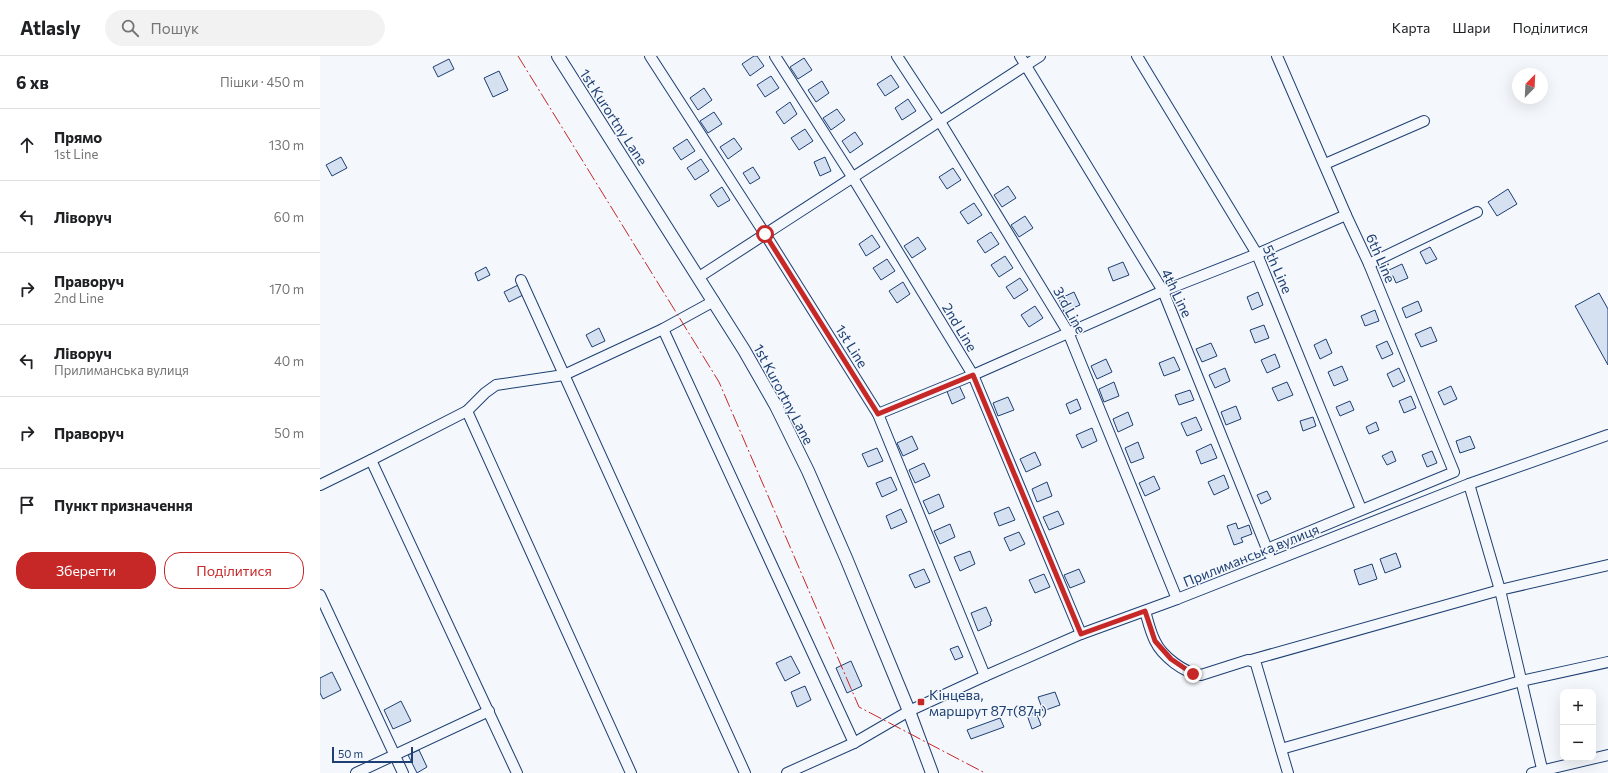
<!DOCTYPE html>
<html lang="uk">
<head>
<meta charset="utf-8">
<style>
	body { margin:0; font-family:Commissioner,sans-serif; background:#f2f2f2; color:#202124 }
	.controls { position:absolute; right:12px; bottom:12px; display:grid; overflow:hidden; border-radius:8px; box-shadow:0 4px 16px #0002 }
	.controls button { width:36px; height:36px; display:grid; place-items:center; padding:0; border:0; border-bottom:1px solid #e0e0e0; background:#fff; color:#202124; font:20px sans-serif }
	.compass { position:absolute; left:1192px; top:12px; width:36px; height:36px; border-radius:50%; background:#fff; box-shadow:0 4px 16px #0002; rotate:24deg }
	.scale { position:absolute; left:12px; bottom:10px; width:81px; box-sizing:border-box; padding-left:4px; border:2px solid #1d3f73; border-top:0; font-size:11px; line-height:14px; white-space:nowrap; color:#1d3f73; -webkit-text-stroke:3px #f4f7fb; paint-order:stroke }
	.stop { position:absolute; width:12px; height:12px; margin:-9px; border:3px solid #c62828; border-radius:50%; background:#fff }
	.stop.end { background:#c62828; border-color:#fff; box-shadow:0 1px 4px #0008 }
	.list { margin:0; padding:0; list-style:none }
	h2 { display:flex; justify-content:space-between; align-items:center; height:52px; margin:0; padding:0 16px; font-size:17px }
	h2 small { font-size:13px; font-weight:400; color:#757577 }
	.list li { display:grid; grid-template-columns:26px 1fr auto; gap:12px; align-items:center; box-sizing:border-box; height:72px; padding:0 16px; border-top:1px solid #e0e0e0 }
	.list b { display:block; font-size:15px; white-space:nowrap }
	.list p { margin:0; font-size:13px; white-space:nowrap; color:#757577 }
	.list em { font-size:13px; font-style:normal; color:#757577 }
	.actions { display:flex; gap:8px; padding:12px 16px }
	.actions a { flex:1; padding:9px 0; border:1px solid #c62828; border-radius:16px; text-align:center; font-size:14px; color:#c62828 }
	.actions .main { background:#c62828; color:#fff }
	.icon { flex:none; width:22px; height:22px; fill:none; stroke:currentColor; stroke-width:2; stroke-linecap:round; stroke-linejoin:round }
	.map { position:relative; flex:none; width:1288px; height:717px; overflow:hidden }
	header { display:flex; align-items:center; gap:24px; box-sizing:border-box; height:56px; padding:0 20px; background:#fff; border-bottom:1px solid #e0e0e0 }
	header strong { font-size:19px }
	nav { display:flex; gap:22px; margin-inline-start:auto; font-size:14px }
	.search { width:280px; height:36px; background:#f2f2f2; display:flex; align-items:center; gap:10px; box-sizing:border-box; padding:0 14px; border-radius:22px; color:#757577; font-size:15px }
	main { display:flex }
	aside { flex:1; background:#fff }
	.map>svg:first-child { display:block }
</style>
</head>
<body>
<header>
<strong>Atlasly</strong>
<div class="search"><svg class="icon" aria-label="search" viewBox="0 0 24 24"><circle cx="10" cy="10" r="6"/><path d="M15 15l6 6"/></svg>Пошук</div>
<nav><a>Карта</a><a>Шари</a><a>Поділитися</a></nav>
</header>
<main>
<aside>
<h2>6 хв<small>Пішки · 450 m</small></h2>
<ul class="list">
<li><svg class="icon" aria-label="ahead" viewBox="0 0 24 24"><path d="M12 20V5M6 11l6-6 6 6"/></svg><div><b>Прямо</b><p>1st Line</p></div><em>130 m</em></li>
<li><svg class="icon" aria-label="left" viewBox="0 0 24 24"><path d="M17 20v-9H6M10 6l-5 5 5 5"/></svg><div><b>Ліворуч</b></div><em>60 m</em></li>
<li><svg class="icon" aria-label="right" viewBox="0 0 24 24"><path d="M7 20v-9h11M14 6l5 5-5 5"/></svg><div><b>Праворуч</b><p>2nd Line</p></div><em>170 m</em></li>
<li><svg class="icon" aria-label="left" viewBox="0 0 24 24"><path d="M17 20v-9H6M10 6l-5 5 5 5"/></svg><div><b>Ліворуч</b><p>Прилиманська вулиця</p></div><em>40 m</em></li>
<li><svg class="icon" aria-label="right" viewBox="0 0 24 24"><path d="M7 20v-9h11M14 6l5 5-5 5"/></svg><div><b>Праворуч</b></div><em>50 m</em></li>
<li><svg class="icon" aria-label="arrive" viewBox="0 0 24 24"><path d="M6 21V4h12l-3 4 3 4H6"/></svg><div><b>Пункт призначення</b></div></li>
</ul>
<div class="actions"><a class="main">Зберегти</a><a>Поділитися</a></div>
</aside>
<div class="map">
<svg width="1288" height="717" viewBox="0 0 1288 717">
	<rect width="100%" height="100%" fill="#f4f7fb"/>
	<g fill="#d5e0f0" stroke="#1d3f73">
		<polygon points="434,0 437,0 444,10 430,20 422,8"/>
		<polygon points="484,2 492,14 478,23 470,11"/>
		<polygon points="129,3 134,13 118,21 113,11"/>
		<polygon points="179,15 188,34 173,41 164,22"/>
		<polygon points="571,19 579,31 565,40 557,28"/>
		<polygon points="451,20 459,32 445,41 437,29"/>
		<polygon points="502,25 509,37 496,46 488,34"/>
		<polygon points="384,32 392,44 378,54 370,42"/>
		<polygon points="588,43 596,55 582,64 575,52"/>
		<polygon points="470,46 477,58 464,68 456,56"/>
		<polygon points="517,53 525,64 511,74 503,62"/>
		<polygon points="394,56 402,68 388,77 380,65"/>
		<polygon points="485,73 493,85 479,94 471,82"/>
		<polygon points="535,76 543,88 530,97 522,85"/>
		<polygon points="414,82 422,93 408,103 400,91"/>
		<polygon points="367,83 375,95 361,104 353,92"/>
		<polygon points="21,101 27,112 12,120 6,109"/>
		<polygon points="505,101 511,115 500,120 494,106"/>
		<polygon points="381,103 389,115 375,124 367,112"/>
		<polygon points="433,111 440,122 430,128 423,117"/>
		<polygon points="633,112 641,124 627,133 619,121"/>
		<polygon points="688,130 696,142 682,151 674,139"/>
		<polygon points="402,131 410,144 398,151 390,139"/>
		<polygon points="1188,133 1197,148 1177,160 1168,146"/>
		<polygon points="654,147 662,159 648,168 640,156"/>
		<polygon points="705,160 713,172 699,181 691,169"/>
		<polygon points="671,176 679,188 665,197 657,185"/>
		<polygon points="552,179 560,191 546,200 539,188"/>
		<polygon points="598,181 606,193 592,202 584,190"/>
		<polygon points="1110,191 1117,203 1106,208 1100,196"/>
		<polygon points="685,200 693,212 679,221 671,209"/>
		<polygon points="567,203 575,215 561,224 553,212"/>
		<polygon points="803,206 809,219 793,225 788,212"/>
		<polygon points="1082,208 1088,222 1076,227 1073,220 1069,221 1067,215"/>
		<polygon points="166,211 170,219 158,225 155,217"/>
		<polygon points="700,222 708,234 694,243 686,231"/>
		<polygon points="583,226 590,238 577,247 569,235"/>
		<polygon points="198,229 203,239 189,246 184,236"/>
		<polygon points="754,236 760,249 744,256 739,243"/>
		<polygon points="938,236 943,249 932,254 927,241"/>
		<polygon points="1279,237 1288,253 1288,309 1255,250"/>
		<polygon points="1098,245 1102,255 1086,262 1082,252"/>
		<polygon points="715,250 723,262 709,271 701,259"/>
		<polygon points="1055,254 1059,265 1045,270 1041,260"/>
		<polygon points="944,269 949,282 935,287 930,274"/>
		<polygon points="1111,271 1117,285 1101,291 1095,278"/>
		<polygon points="279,272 285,285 272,291 266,279"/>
		<polygon points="1006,283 1012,297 1000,303 994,289"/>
		<polygon points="1067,285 1073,298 1062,303 1056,290"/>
		<polygon points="891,287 897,300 882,306 876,293"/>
		<polygon points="955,298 960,311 947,317 941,304"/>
		<polygon points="854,301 860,314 844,320 839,307"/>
		<polygon points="786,303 792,316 777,323 771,310"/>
		<polygon points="1022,310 1028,324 1014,330 1008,316"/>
		<polygon points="905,312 910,325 895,332 889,319"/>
		<polygon points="1079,312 1085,325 1073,331 1067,318"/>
		<polygon points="794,326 799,340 784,346 779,333"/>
		<polygon points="967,326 973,339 958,345 952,332"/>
		<polygon points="638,327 645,342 632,348 626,333"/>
		<polygon points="1131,330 1137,343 1124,349 1118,336"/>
		<polygon points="870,334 874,344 859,349 855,339"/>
		<polygon points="1091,340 1096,352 1084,357 1079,345"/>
		<polygon points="688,341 694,354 678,360 673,347"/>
		<polygon points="757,343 761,353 750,358 746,348"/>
		<polygon points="1030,345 1034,354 1020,360 1016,351"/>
		<polygon points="916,350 921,363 906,369 901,356"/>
		<polygon points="808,356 813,369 798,376 793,363"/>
		<polygon points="876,361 882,374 867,380 861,367"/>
		<polygon points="993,361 996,370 983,375 980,365"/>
		<polygon points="1056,366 1059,374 1049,378 1046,371"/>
		<polygon points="772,372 777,385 762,392 756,379"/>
		<polygon points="592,380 598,393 583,400 577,387"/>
		<polygon points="1150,380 1155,392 1140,397 1136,385"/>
		<polygon points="818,386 824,402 811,407 805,392"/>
		<polygon points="891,388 897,402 881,408 876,395"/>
		<polygon points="557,392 563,405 548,411 542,398"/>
		<polygon points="1072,395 1076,405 1067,409 1062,400"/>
		<polygon points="1112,395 1117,407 1107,411 1102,399"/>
		<polygon points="715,396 721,409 706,416 700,403"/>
		<polygon points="604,407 610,420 595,427 589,414"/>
		<polygon points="904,419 909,432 894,439 888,426"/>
		<polygon points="834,420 840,433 825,440 819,427"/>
		<polygon points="571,421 577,434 562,441 556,427"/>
		<polygon points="727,426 732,440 717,446 712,433"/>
		<polygon points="947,435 951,443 941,448 937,439"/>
		<polygon points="619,438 624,451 609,458 603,445"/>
		<polygon points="689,451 695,464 679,470 674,457"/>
		<polygon points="581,453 587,466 571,473 566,460"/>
		<polygon points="738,455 744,468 729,474 723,461"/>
		<polygon points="916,467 918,473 929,469 932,478 921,482 923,486 914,489 907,470"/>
		<polygon points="630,468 635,481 620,488 614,475"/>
		<polygon points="699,476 705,488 690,495 684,482"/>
		<polygon points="650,495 655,508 640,515 634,501"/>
		<polygon points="1076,497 1081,511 1065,517 1060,503"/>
		<polygon points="1052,508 1057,523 1039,529 1034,514"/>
		<polygon points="604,513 610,526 595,532 589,519"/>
		<polygon points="759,513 765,526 750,532 744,519"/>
		<polygon points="724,518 730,531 715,537 709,524"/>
		<polygon points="666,551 672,565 670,566 671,569 658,575 651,557"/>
		<polygon points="638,590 643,601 635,604 630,593"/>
		<polygon points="471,600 480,617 465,625 456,607"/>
		<polygon points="531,605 542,630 527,637 516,612"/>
		<polygon points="12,616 21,634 3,643 0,637 0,622"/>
		<polygon points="485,630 491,644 477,651 471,636"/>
		<polygon points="735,636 740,649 723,655 718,641"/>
		<polygon points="81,645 91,665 73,673 64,654"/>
		<polygon points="716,656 721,669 712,673 707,659"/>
		<polygon points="680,662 684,671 651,683 647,674"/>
		<polygon points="99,694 107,711 97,717 88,699"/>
	</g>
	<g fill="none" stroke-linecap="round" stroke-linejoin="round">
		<defs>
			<g id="minor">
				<polyline points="330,0 445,178 558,358 665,620"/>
				<polyline points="455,0 533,122 653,319 761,578"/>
				<polyline points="577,0 619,64 748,276 857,543"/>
				<polyline points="700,0 843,235 949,498"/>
				<polyline points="817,0 937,198 1041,453"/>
				<polyline points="1005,108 1104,65"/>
				<polyline points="1049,208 1157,156"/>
				<polyline points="379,221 720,0"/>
				<polyline points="201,224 425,717"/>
				<polyline points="343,273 534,687"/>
				<polyline points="147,355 311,717"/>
				<polyline points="558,358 653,319 843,235 937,198 1026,159"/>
				<polyline points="51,404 197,717"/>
				<polyline points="1149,428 1180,534 1223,717"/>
				<polyline points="0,429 51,404 147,355 165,337 176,329 244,319 343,273 394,245"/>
				<polyline points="947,493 1134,416 1049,208 1026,159 957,0"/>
				<polyline points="0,539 83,717"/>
				<path d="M 825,555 C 828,565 830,575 835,585 C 842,600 864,617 881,619 L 928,604 L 934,606 L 936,608 L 968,717"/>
				<polyline points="931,604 1180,534 1288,509"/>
				<polyline points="961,693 1201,625 1288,606"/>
				<polyline points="36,717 169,655"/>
				<polyline points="467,717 534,687 589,655 665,620 761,578 857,543 1149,428 1288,379"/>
				<polyline points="1212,717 1288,699"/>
			</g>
			<polyline id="tertiary" points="238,0 424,294 456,350 488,415 526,502 589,655 612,717"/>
		</defs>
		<use href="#minor" stroke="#1d3f73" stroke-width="12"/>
		<use href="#tertiary" stroke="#1d3f73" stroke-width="14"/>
		<use href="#minor" stroke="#f4f7fb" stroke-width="10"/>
		<use href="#tertiary" stroke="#f4f7fb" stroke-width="12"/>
		<polyline stroke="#c62828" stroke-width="1" stroke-dasharray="14 3 2 3" stroke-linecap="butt" points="198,0 399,326 539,651 665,717"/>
	</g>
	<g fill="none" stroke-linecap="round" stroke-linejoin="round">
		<polyline stroke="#c62828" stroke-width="5" points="445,178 558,358 653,319 761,578 825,555 835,585 851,603 873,618"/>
	</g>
	<rect fill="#c62828" stroke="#f4f7fb" stroke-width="1.5" x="597" y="642" width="8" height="8" rx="2"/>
	<g text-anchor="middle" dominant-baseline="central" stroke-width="3" stroke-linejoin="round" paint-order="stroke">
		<g font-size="14" fill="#1d3f73" stroke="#f4f7fb">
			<text transform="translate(294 61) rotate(57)">1st Kurortny Lane</text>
			<text transform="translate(1061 202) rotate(66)">6th Line</text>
			<text transform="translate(958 213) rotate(66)">5th Line</text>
			<text transform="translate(857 237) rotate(64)">4th Line</text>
			<text transform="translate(750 254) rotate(61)">3rd Line</text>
			<text transform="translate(640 271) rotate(59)">2nd Line</text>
			<text transform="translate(532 290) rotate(58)">1st Line</text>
			<text transform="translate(464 338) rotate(62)">1st Kurortny Lane</text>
			<text transform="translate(931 499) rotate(-22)">Прилиманська вулиця</text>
		</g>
		<g font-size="14" fill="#1d3f73" stroke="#f4f7fb" text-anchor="start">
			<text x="609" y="638">Кінцева,<tspan x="609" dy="16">маршрут 87т(87н)</tspan></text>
		</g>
	</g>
</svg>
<div class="controls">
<button>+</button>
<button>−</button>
</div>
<svg class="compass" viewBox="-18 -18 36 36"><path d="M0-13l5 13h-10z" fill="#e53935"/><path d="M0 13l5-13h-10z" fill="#757577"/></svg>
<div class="scale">50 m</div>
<div class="stop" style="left:445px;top:178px"></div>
<div class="stop end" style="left:873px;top:618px"></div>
</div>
</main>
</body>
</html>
